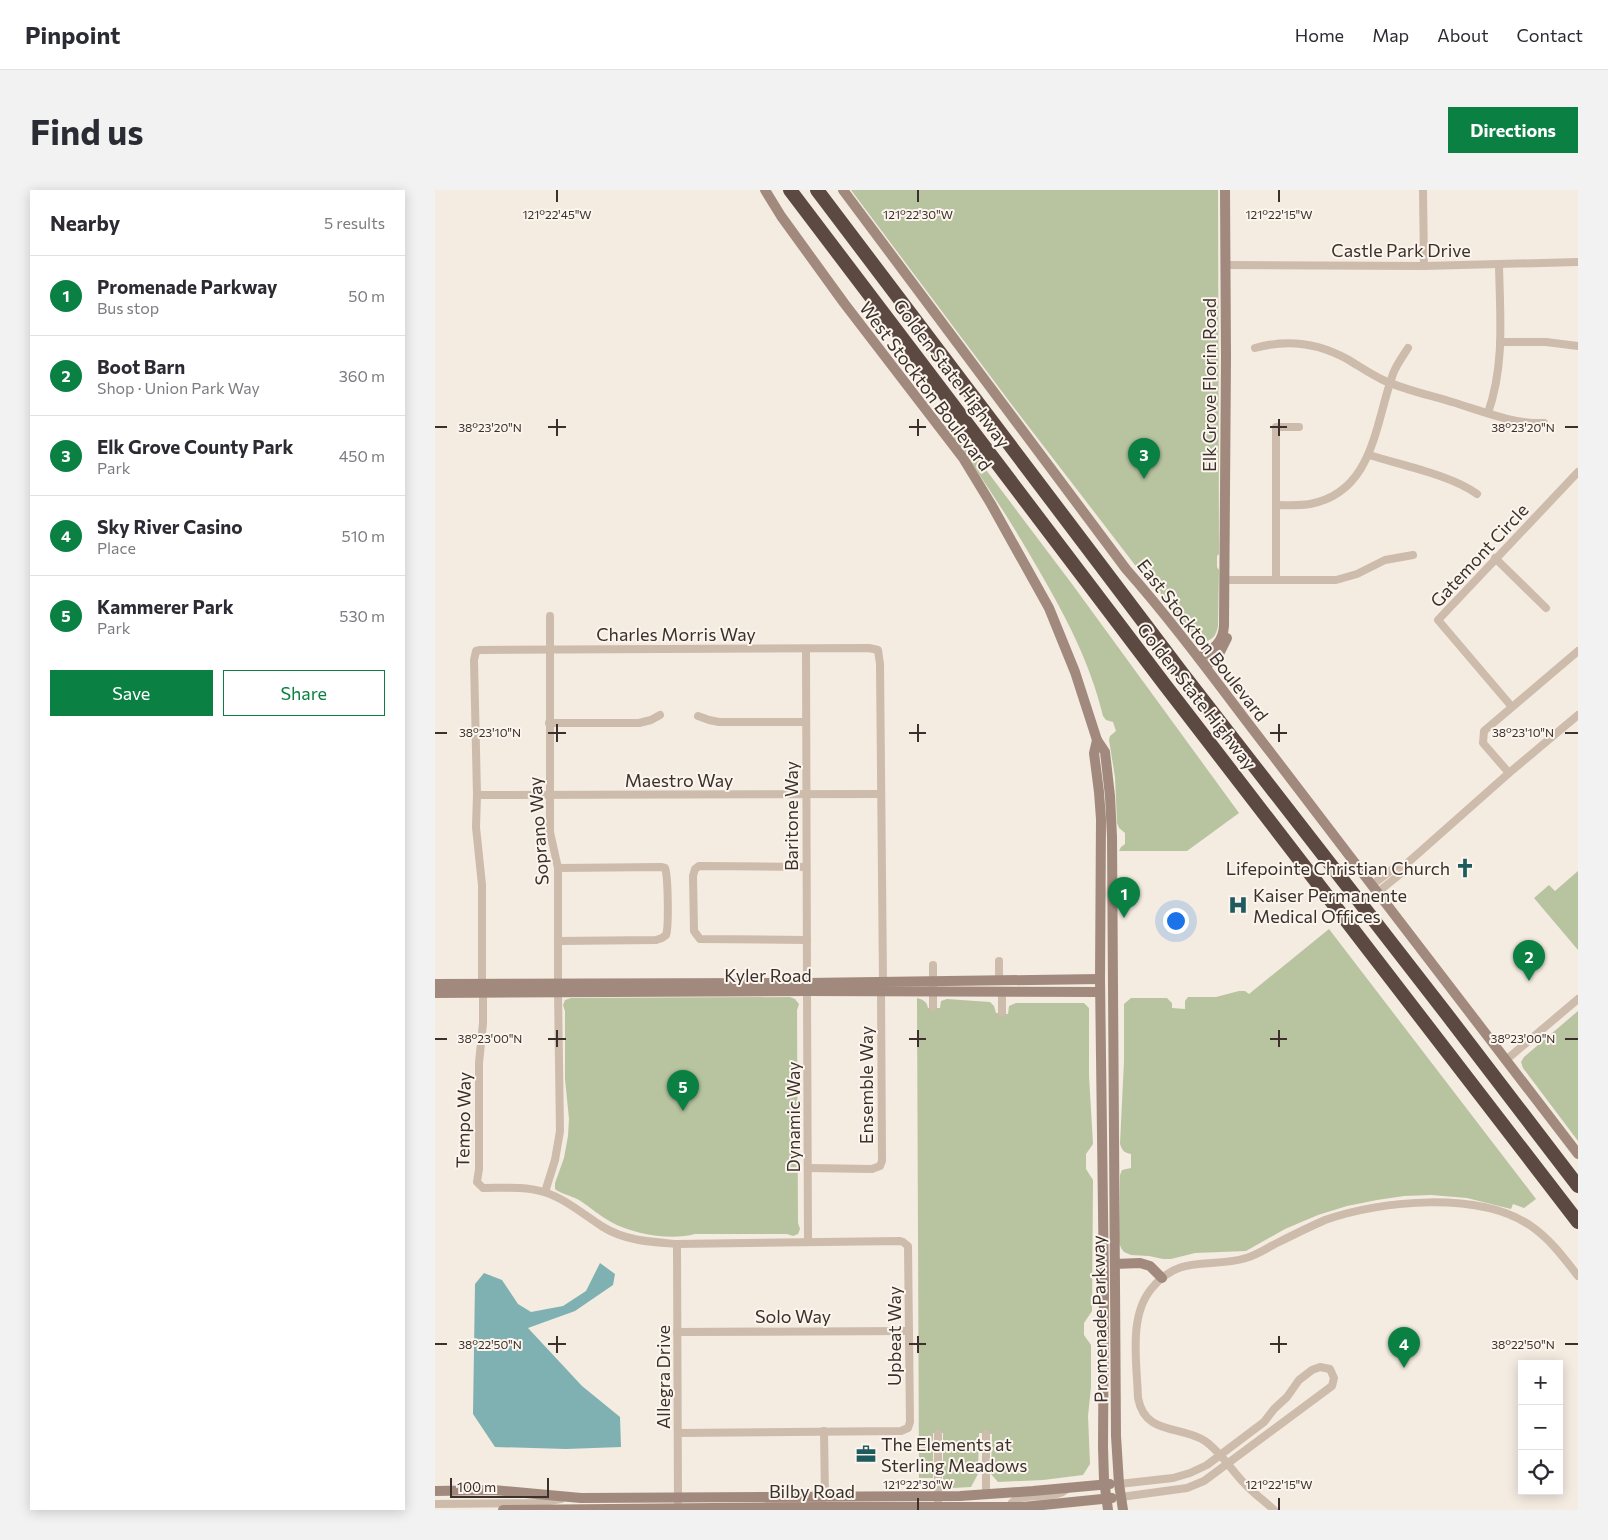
<!DOCTYPE html>
<html lang="en">
<head>
<meta charset="utf-8">
<style>
	body { margin:0; font-family:Commissioner,sans-serif; background:#f2f2f3; color:#2b2b33 }
	.controls { position:absolute; right:15px; bottom:15px; display:grid; overflow:hidden; border-radius:0px; box-shadow:0 2px 12px #0003 }
	.controls button { width:45px; height:45px; display:grid; place-items:center; padding:0; border:0; border-bottom:1px solid #e1e1e2; background:#fff; color:#2b2b33; font:25px sans-serif }
	.scale { position:absolute; left:15px; bottom:12px; width:99px; box-sizing:border-box; padding-left:5px; border:2px solid #3b302b; border-top:0; font-size:14px; line-height:18px; white-space:nowrap; color:#3b302b; -webkit-text-stroke:4px #fbf5ee; paint-order:stroke }
	.you { position:absolute; left:740px; top:730px; width:18px; height:18px; margin:-12px; border:4px solid #fff; border-radius:50%; background:#1a73e8; box-shadow:0 0 0 8px #1a73e833 }
	.badge { display:grid; place-items:center; width:32px; height:32px; border-radius:50%; background:#0b8043; color:#fff; font-size:16px; font-weight:700 }
	.pin { position:absolute; translate:-50% -41px; filter:drop-shadow(0 1px 2px #0008) }
	.pin::after { content:''; position:absolute; top:26px; width:18px; height:15px; background:inherit; clip-path:polygon(0 0,100% 0,50% 100%) }
	.list { margin:0; padding:0; list-style:none }
	h2 { display:flex; justify-content:space-between; align-items:center; height:65px; margin:0; padding:0 20px; font-size:21px }
	h2 small { font-size:16px; font-weight:400; color:#7c7c81 }
	.list li { display:grid; grid-template-columns:32px 1fr auto; gap:15px; align-items:center; box-sizing:border-box; height:80px; padding:0 20px; border-top:1px solid #e1e1e2 }
	.list b { display:block; font-size:19px; white-space:nowrap }
	.list p { margin:0; font-size:16px; white-space:nowrap; color:#7c7c81 }
	.list em { font-size:16px; font-style:normal; color:#7c7c81 }
	.actions { display:flex; gap:10px; padding:15px 20px }
	.actions a { flex:1; padding:11px 0; border:1px solid #0b8043; border-radius:0px; text-align:center; font-size:18px; color:#0b8043 }
	.actions .main { background:#0b8043; color:#fff }
	.icon { flex:none; width:28px; height:28px; fill:none; stroke:currentColor; stroke-width:2; stroke-linecap:round; stroke-linejoin:round }
	.map { position:relative; flex:none; width:1143px; height:1320px; overflow:hidden; border-radius:0px }
	header { display:flex; align-items:center; gap:30px; box-sizing:border-box; height:70px; padding:0 25px; background:#fff; border-bottom:1px solid #e1e1e2 }
	header strong { font-size:24px }
	nav { display:flex; gap:28px; margin-inline-start:auto; font-size:18px }
	.intro { display:flex; align-items:center; justify-content:space-between; box-sizing:border-box; height:120px; padding:0 30px }
	h1 { margin:0; font-size:35px }
	.button { padding:12px 22px; border-radius:0px; background:#0b8043; color:#fff; font-size:18px; font-weight:700 }
	main { display:flex; gap:30px; padding:0 30px }
	aside { flex:1; background:#fff; border-radius:0px; box-shadow:0 2px 12px #0003 }
	.map>svg:first-child { display:block }
</style>
</head>
<body>
<header>
<strong>Pinpoint</strong>
<nav><a>Home</a><a>Map</a><a>About</a><a>Contact</a></nav>
</header>
<div class="intro"><h1>Find us</h1><a class="button">Directions</a></div>
<main>
<aside>
<h2>Nearby<small>5 results</small></h2>
<ul class="list">
<li><span class="badge">1</span><div><b>Promenade Parkway</b><p>Bus stop</p></div><em>50 m</em></li>
<li><span class="badge">2</span><div><b>Boot Barn</b><p>Shop · Union Park Way</p></div><em>360 m</em></li>
<li><span class="badge">3</span><div><b>Elk Grove County Park</b><p>Park</p></div><em>450 m</em></li>
<li><span class="badge">4</span><div><b>Sky River Casino</b><p>Place</p></div><em>510 m</em></li>
<li><span class="badge">5</span><div><b>Kammerer Park</b><p>Park</p></div><em>530 m</em></li>
</ul>
<div class="actions"><a class="main">Save</a><a>Share</a></div>
</aside>
<div class="map">
<svg width="1143" height="1320" viewBox="0 0 1143 1320">
	<rect width="100%" height="100%" fill="#f4ebe1"/>
	<g fill="#b8c4a0">
		<path d="M 416,0 L 783,0 L 784,364 L 782,366 L 782,377 L 784,380 L 783,436 C 781,446 778,450 768,452 L 754,444 L 729,412 L 729,408 L 724,401 L 720,401 L 577,215 Z"/>
		<path d="M 515,232 L 637,394 L 804,623 L 752,661 L 684,661 L 686,657 L 690,654 L 690,643 L 684,638 L 682,633 L 680,587 L 674,550 L 675,546 L 681,541 L 678,532 L 671,530 L 668,526 C 655,472 630,425 602,377 C 574,328 544,282 510,237 Z"/>
		<polygon points="1143,681 1143,760 1099,708 1114,695 1120,701"/>
		<path d="M 894,739 L 1101,1009 L 1089,1018 L 1078,1014 L 1076,1019 L 1032,1008 L 996,1005 L 969,1006 L 942,1010 L 912,1016 L 883,1025 L 850,1039 L 811,1061 L 760,1063 L 736,1069 L 728,1069 L 714,1066 L 696,1065 L 689,1062 L 686,1058 L 684,1052 L 685,985 L 687,980 L 696,978 L 696,964 C 689,963 687,960 685,954 L 689,871 L 689,814 L 696,808 L 732,808 L 737,813 L 737,818 L 750,819 L 750,811 L 753,807 L 781,807 L 804,801 L 810,801 L 814,804 Z"/>
		<path d="M 355,807 L 360,809 L 364,814 L 362,820 L 363,1033 L 365,1039 L 363,1044 L 358,1046 L 352,1044 L 260,1044 C 236,1051 198,1044 176,1032 C 165,1026 155,1017 144,1010 C 137,1006 124,1003 120,999 L 120,993 L 129,968 L 133,946 L 134,929 L 130,889 L 130,821 L 128,815 L 130,810 L 136,808 Z"/>
		<path d="M 482,808 C 489,810 492,812 493,818 L 505,818 L 506,811 L 512,809 L 555,812 L 559,816 L 561,823 L 573,824 L 574,816 L 581,813 L 649,813 L 654,818 L 654,886 L 658,954 L 651,964 L 651,979 L 658,990 L 657,1121 L 649,1133 L 649,1145 L 656,1155 L 656,1197 L 653,1226 L 655,1274 L 648,1285 L 608,1290 L 563,1292 L 556,1284 L 557,1244 L 544,1243 L 543,1284 L 536,1297 L 518,1298 L 508,1289 L 508,1243 L 498,1243 L 498,1288 L 484,1288 Z"/>
		<polygon points="1143,821 1143,951 1088,878 1086,872 1089,867"/>
	</g>
	<polygon fill="#7fb0b2" points="165,1073 180,1084 178,1095 140,1121 93,1138 147,1196 185,1227 186,1257 131,1259 60,1257 38,1224 40,1094 49,1083 67,1090 83,1114 96,1122 128,1116 151,1101"/>
	<g fill="none" stroke-linecap="round" stroke-linejoin="round">
		<g stroke="#cdbbac" stroke-width="8">
			<polyline points="988,0 989,76"/>
			<polyline points="790,75 989,76 1143,72"/>
			<polyline points="1065,152 1111,152 1143,156"/>
			<path d="M 820,158 C 852,149 883,153 912,169 C 924,176 935,184 948,190 C 970,200 994,205 1017,212 C 1047,221 1077,234 1109,233"/>
			<path d="M 1053,223 C 1070,174 1065,126 1064,75"/>
			<path d="M 934,265 C 966,275 1016,285 1042,304"/>
			<path d="M 841,315 C 853,315 864,316 875,314 C 939,302 940,233 958,184 C 961,175 968,166 973,158"/>
			<polyline points="1060,368 1111,418"/>
			<polyline points="791,390 901,390 922,384 950,370 978,365"/>
			<polyline points="841,390 841,237 864,237"/>
			<polyline points="115,426 115,642 123,678 123,794"/>
			<polyline points="371,459 372,793"/>
			<polyline points="1077,517 1003,430 1143,282"/>
			<polyline points="263,526 274,530 284,532 371,532"/>
			<polyline points="114,533 204,533 216,530 225,525"/>
			<polyline points="1074,583 1048,553 1049,541 1143,461"/>
			<polyline points="42,605 446,604"/>
			<polyline points="371,677 264,676 260,679 258,686 259,741 265,749 372,750"/>
			<path d="M 123,678 L 226,677 L 230,678 C 233,685 234,737 231,745 L 227,748 L 221,750 L 123,751"/>
			<polyline points="937,695 963,675 969,676"/>
			<polyline points="943,702 969,681 969,676 1074,583 1143,525"/>
			<polyline points="564,771 564,790"/>
			<polyline points="498,775 498,817"/>
			<polyline points="47,794 47,695 41,637 42,605 39,470 41,461 45,460 434,458 443,460 445,474 448,792"/>
			<polyline points="372,801 373,1052"/>
			<path d="M 48,803 L 48,833 L 44,873 L 44,979 L 42,992 L 48,998 C 68,998 89,996 109,1002 C 131,1009 149,1025 168,1037 C 191,1051 216,1052 242,1054 L 465,1051 L 468,1052 L 473,1056 L 475,1232 L 473,1238 L 466,1241 L 243,1243"/>
			<polyline points="567,803 567,823"/>
			<polyline points="1071,870 1143,809"/>
			<polyline points="373,978 437,979 445,976 447,971 446,801"/>
			<polyline points="110,1002 120,970 125,941 123,803"/>
			<polyline points="242,1054 243,1312"/>
			<polyline points="242,1142 474,1141"/>
			<polyline points="503,1244 503,1320"/>
			<polyline points="684,1294 738,1288 755,1283 772,1275 829,1232 839,1219 852,1207 864,1190 877,1180 885,1177 895,1179 899,1188 897,1196 769,1291 752,1298 686,1307"/>
			<polyline points="551,1304 551,1244"/>
			<polyline points="0,1314 102,1313 126,1309"/>
			<path d="M 334,1314 C 348,1311 381,1317 390,1307 L 389,1241"/>
			<path d="M 574,1320 C 576,1297 618,1314 633,1298"/>
			<path d="M 839,1320 C 830,1311 819,1304 810,1294 C 797,1281 786,1262 770,1251 C 746,1235 710,1246 703,1208 C 702,1173 693,1126 717,1098 C 746,1063 776,1079 811,1068 C 822,1065 832,1058 842,1053 C 858,1045 874,1037 890,1030 C 946,1010 1045,1001 1096,1036 C 1115,1049 1129,1068 1143,1086"/>
		</g>
		<g stroke="#a18a7d" stroke-width="10">
			<polyline points="330,0 346,26 409,113 528,268 556,314 614,418 640,482 662,550 670,562 675,606 677,647 681,1246 684,1294 688,1320"/>
			<path d="M 408,0 L 691,379 C 743,438 788,501 836,563 C 938,697 1041,831 1143,964"/>
			<path d="M 764,468 C 778,459 788,453 789,436 L 791,167 L 790,0"/>
			<polyline points="771,476 783,466 792,448"/>
			<polyline points="662,550 659,563 664,602 666,629 665,789 669,1097 668,1257 669,1290 673,1320"/>
			<polyline points="0,794 372,793 665,789"/>
			<polyline points="0,803 372,801 665,802"/>
			<polyline points="680,1074 705,1073 715,1076 727,1088"/>
			<polyline points="0,1301 58,1300 146,1308 525,1306 598,1301 675,1294"/>
			<polyline points="68,1320 390,1317 588,1317 677,1308"/>
		</g>
		<g stroke="#5c4a42" stroke-width="14">
			<polyline points="355,0 730,495 1143,1032"/>
			<polyline points="382,0 747,483 1010,822 1143,996"/>
		</g>
	</g>
	<path fill="none" stroke="#3b302b" stroke-width="2" d="M 122,0 L 122,12M 483,0 L 483,12M 844,0 L 844,12M 122,229 L 122,246M 483,229 L 483,246M 844,229 L 844,246M 0,237 L 12,237M 113,237 L 131,237M 474,237 L 491,237M 835,237 L 852,237M 1130,237 L 1143,237M 122,534 L 122,552M 483,534 L 483,552M 844,534 L 844,552M 0,543 L 12,543M 113,543 L 131,543M 474,543 L 491,543M 835,543 L 852,543M 1130,543 L 1143,543M 122,840 L 122,857M 483,840 L 483,857M 844,840 L 844,857M 0,849 L 12,849M 113,849 L 131,849M 474,849 L 491,849M 835,849 L 852,849M 1130,849 L 1143,849M 122,1146 L 122,1163M 483,1146 L 483,1163M 844,1146 L 844,1163M 0,1154 L 12,1154M 113,1154 L 131,1154M 474,1154 L 491,1154M 835,1154 L 852,1154M 1130,1154 L 1143,1154M 483,1308 L 483,1320M 844,1308 L 844,1320"/>
	<defs>
		<symbol id="church-bare" viewBox="-9 -9 18 18"><path d="M-1.2-6h2.4v3.5h3.3v2.4h-3.3V6h-2.4V-.1h-3.3v-2.4h3.3Z" fill="#1f5a5e" stroke="#fbf5ee" stroke-width="2.5" paint-order="stroke"/></symbol>
		<symbol id="hospital-bare" viewBox="-9 -9 18 18"><path d="M-5-5h3v3.5h4V-5h3V5h-3V1.5h-4V5h-3Z" fill="#1f5a5e" stroke="#fbf5ee" stroke-width="2.5" paint-order="stroke"/></symbol>
		<symbol id="office-bare" viewBox="-9 -9 18 18"><path d="M-6-3h4V-5.5h4V-3h4V5H-6ZM-1-4.5V-3h2v-1.5ZM-6 0V1H6V0Z" fill="#1f5a5e" stroke="#fbf5ee" stroke-width="2.5" paint-order="stroke"/></symbol>
	</defs>
	<g fill-rule="evenodd">
		<use href="#church-bare" x="1016" y="664" width="28" height="28"/>
		<use href="#hospital-bare" x="789" y="701" width="28" height="28"/>
		<use href="#office-bare" x="417" y="1250" width="28" height="28"/>
	</g>
	<g text-anchor="middle" dominant-baseline="central" stroke-width="4" stroke-linejoin="round" paint-order="stroke">
		<g font-size="18" fill="#3b302b" stroke="#fbf5ee">
			<text x="966" y="60">Castle Park Drive</text>
			<text transform="translate(517 183) rotate(53)">Golden State Highway</text>
			<text transform="translate(774 195) rotate(-90)">Elk Grove Florin Road</text>
			<text transform="translate(491 196) rotate(53)">West Stockton Boulevard</text>
			<text transform="translate(1044 365) rotate(-47)">Gatemont Circle</text>
			<text x="241" y="444">Charles Morris Way</text>
			<text transform="translate(768 450) rotate(52)">East Stockton Boulevard</text>
			<text transform="translate(762 506) rotate(52)">Golden State Highway</text>
			<text x="244" y="590">Maestro Way</text>
			<text transform="translate(356 626) rotate(-90)">Baritone Way</text>
			<text transform="translate(103 641) rotate(-94)">Soprano Way</text>
			<text x="333" y="785">Kyler Road</text>
			<text transform="translate(431 895) rotate(-90)">Ensemble Way</text>
			<text transform="translate(358 927) rotate(-90)">Dynamic Way</text>
			<text transform="translate(28 930) rotate(-89)">Tempo Way</text>
			<text x="358" y="1126">Solo Way</text>
			<text transform="translate(664 1129) rotate(-91)">Promenade Parkway</text>
			<text transform="translate(459 1146) rotate(-90)">Upbeat Way</text>
			<text transform="translate(228 1187) rotate(-90)">Allegra Drive</text>
			<text x="377" y="1301">Bilby Road</text>
		</g>
		<g font-size="18" fill="#3b302b" stroke="#fbf5ee" text-anchor="start">
			<text x="1015" y="678" text-anchor="end">Lifepointe Christian Church</text>
			<text x="818" y="705">Kaiser Permanente<tspan x="818" dy="21">Medical Offices</tspan></text>
			<text x="446" y="1254">The Elements at<tspan x="446" dy="21">Sterling Meadows</tspan></text>
		</g>
	</g>
	<g font-size="12" text-anchor="middle" fill="#3b302b" stroke="#fbf5ee" stroke-width="4" stroke-linejoin="round" paint-order="stroke">
		<text x="122" y="29">121°22'45"W</text>
		<text x="483" y="29">121°22'30"W</text>
		<text x="844" y="29">121°22'15"W</text>
		<text x="55" y="242">38°23'20"N</text>
		<text x="1088" y="242">38°23'20"N</text>
		<text x="55" y="547">38°23'10"N</text>
		<text x="1088" y="547">38°23'10"N</text>
		<text x="55" y="853">38°23'00"N</text>
		<text x="1088" y="853">38°23'00"N</text>
		<text x="55" y="1159">38°22'50"N</text>
		<text x="1088" y="1159">38°22'50"N</text>
		<text x="483" y="1299">121°22'30"W</text>
		<text x="844" y="1299">121°22'15"W</text>
	</g>
</svg>
<div class="controls">
<button>+</button>
<button>−</button>
<button><svg class="icon" aria-label="locate" viewBox="0 0 24 24"><circle cx="12" cy="12" r="6"/><path d="M12 2v4M12 18v4M2 12h4M18 12h4"/></svg></button>
</div>
<div class="scale">100 m</div>
<div class="you"></div>
<div class="pin badge" style="left:689px;top:728px">1</div>
<div class="pin badge" style="left:1094px;top:791px">2</div>
<div class="pin badge" style="left:709px;top:289px">3</div>
<div class="pin badge" style="left:969px;top:1178px">4</div>
<div class="pin badge" style="left:248px;top:921px">5</div>
</div>
</main>
</body>
</html>
